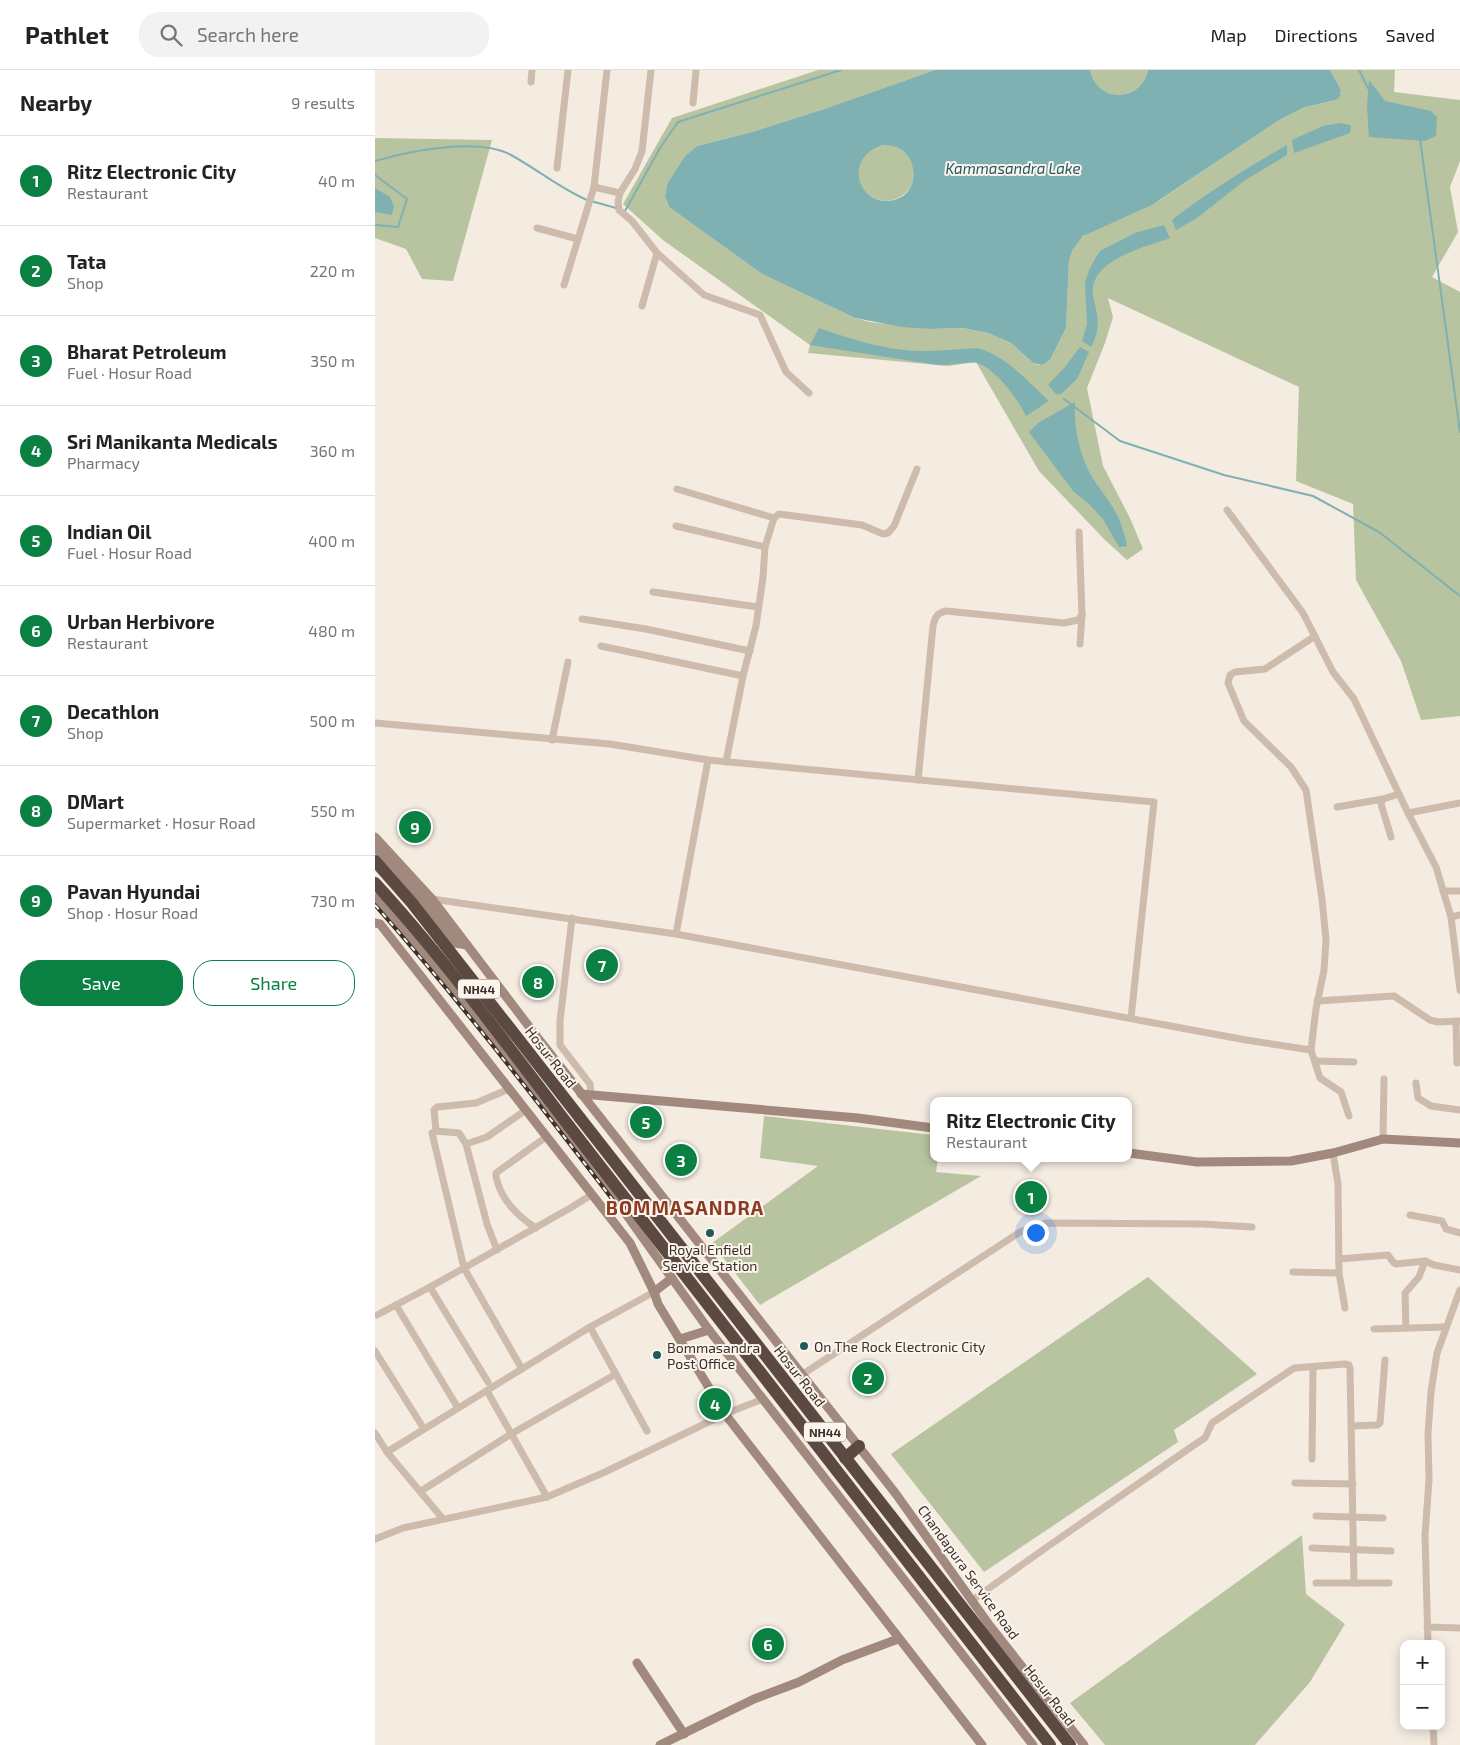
<!DOCTYPE html>
<html lang="en">
<head>
<meta charset="utf-8">
<style>
	body { margin:0; font-family:"Exo 2",sans-serif; background:#f2f2f2; color:#222 }
	.controls { position:absolute; right:15px; bottom:15px; display:grid; overflow:hidden; border-radius:10px; box-shadow:0 2px 12px #0003 }
	.controls button { width:45px; height:45px; display:grid; place-items:center; padding:0; border:0; border-bottom:1px solid #e0e0e0; background:#fff; color:#222; font:25px sans-serif }
	.you { position:absolute; left:660px; top:1162px; width:18px; height:18px; margin:-12px; border:4px solid #fff; border-radius:50%; background:#1a73e8; box-shadow:0 0 0 8px #1a73e833 }
	.badge { display:grid; place-items:center; width:32px; height:32px; border-radius:50%; background:#0b8043; color:#fff; font-size:16px; font-weight:700 }
	.pin { position:absolute; translate:-50% -50%; border:2px solid #fff; box-shadow:0 1px 5px #0006 }
	.popup { position:absolute; left:555px; top:1027px; width:202px; height:65px; box-sizing:border-box; display:grid; place-content:center; border-radius:10px; background:#fff; filter:drop-shadow(0 1px 4px #0005); font-size:16px; white-space:nowrap; color:#767676 }
	.popup b { font-size:19px; color:#222 }
	.popup::after { content:''; position:absolute; left:50%; top:100%; margin-left:-10px; border:10px solid transparent; border-top-color:#fff }
	.list { margin:0; padding:0; list-style:none }
	h2 { display:flex; justify-content:space-between; align-items:center; height:65px; margin:0; padding:0 20px; font-size:21px }
	h2 small { font-size:16px; font-weight:400; color:#767676 }
	.list li { display:grid; grid-template-columns:32px 1fr auto; gap:15px; align-items:center; box-sizing:border-box; height:90px; padding:0 20px; border-top:1px solid #e0e0e0 }
	.list b { display:block; font-size:19px; white-space:nowrap }
	.list p { margin:0; font-size:16px; white-space:nowrap; color:#767676 }
	.list em { font-size:16px; font-style:normal; color:#767676 }
	.actions { display:flex; gap:10px; padding:15px 20px }
	.actions a { flex:1; padding:11px 0; border:1px solid #0b8043; border-radius:20px; text-align:center; font-size:18px; color:#0b8043 }
	.actions .main { background:#0b8043; color:#fff }
	.icon { flex:none; width:28px; height:28px; fill:none; stroke:currentColor; stroke-width:2; stroke-linecap:round; stroke-linejoin:round }
	.map { position:relative; flex:none; width:1085px; height:1675px; overflow:hidden }
	header { display:flex; align-items:center; gap:30px; box-sizing:border-box; height:70px; padding:0 25px; background:#fff; border-bottom:1px solid #e0e0e0 }
	header strong { font-size:24px }
	nav { display:flex; gap:28px; margin-inline-start:auto; font-size:18px }
	.search { width:350px; height:45px; background:#f2f2f2; display:flex; align-items:center; gap:12px; box-sizing:border-box; padding:0 18px; border-radius:20px; color:#767676; font-size:19px }
	main { display:flex }
	aside { flex:1; background:#fff }
	.map>svg:first-child { display:block }
</style>
</head>
<body>
<header>
<strong>Pathlet</strong>
<div class="search"><svg class="icon" aria-label="search" viewBox="0 0 24 24"><circle cx="10" cy="10" r="6"/><path d="M15 15l6 6"/></svg>Search here</div>
<nav><a>Map</a><a>Directions</a><a>Saved</a></nav>
</header>
<main>
<aside>
<h2>Nearby<small>9 results</small></h2>
<ul class="list">
<li><span class="badge">1</span><div><b>Ritz Electronic City</b><p>Restaurant</p></div><em>40 m</em></li>
<li><span class="badge">2</span><div><b>Tata</b><p>Shop</p></div><em>220 m</em></li>
<li><span class="badge">3</span><div><b>Bharat Petroleum</b><p>Fuel · Hosur Road</p></div><em>350 m</em></li>
<li><span class="badge">4</span><div><b>Sri Manikanta Medicals</b><p>Pharmacy</p></div><em>360 m</em></li>
<li><span class="badge">5</span><div><b>Indian Oil</b><p>Fuel · Hosur Road</p></div><em>400 m</em></li>
<li><span class="badge">6</span><div><b>Urban Herbivore</b><p>Restaurant</p></div><em>480 m</em></li>
<li><span class="badge">7</span><div><b>Decathlon</b><p>Shop</p></div><em>500 m</em></li>
<li><span class="badge">8</span><div><b>DMart</b><p>Supermarket · Hosur Road</p></div><em>550 m</em></li>
<li><span class="badge">9</span><div><b>Pavan Hyundai</b><p>Shop · Hosur Road</p></div><em>730 m</em></li>
</ul>
<div class="actions"><a class="main">Save</a><a>Share</a></div>
</aside>
<div class="map">
<svg width="1085" height="1675" viewBox="0 0 1085 1675">
	<rect width="100%" height="100%" fill="#f4ebe1"/>
	<g fill="#b8c4a0">
		<polygon points="443,0 560,0 449,39 377,62 322,76 310,86 292,114 290,126 294,137 387,204 480,248 495,252 554,259 588,258 613,263 636,273 658,293 664,295 675,290 691,258 694,190 700,174 712,163 768,139 785,130 904,50 930,37 961,30 966,23 966,20 955,0 1020,0 1019,22 1085,30 1085,91 1075,117 1083,162 1057,207 1085,222 1085,646 1046,650 1026,591 981,510 978,434 921,411 924,317 733,228 738,247 730,273 712,318 728,396 755,448 768,479 752,490 730,470 664,401 601,292 573,296 433,283 435,275 288,170 248,134 297,48"/>
		<path d="M 715,0 L 773,0 C 766,33 722,33 715,0 Z"/>
		<polygon points="0,68 117,70 78,211 47,209 31,179 0,168"/>
		<circle cx="511" cy="103" r="28"/>
		<polygon points="389,1046 558,1065 558,1088 563,1088 561,1102 606,1106 385,1235 337,1173 443,1096 385,1088"/>
		<polygon points="773,1207 882,1304 799,1360 803,1372 609,1502 516,1384"/>
		<polygon points="927,1465 931,1524 970,1554 935,1612 880,1675 730,1675 695,1633"/>
	</g>
	<g fill="#7fb0b2" fill-rule="evenodd">
		<path d="M 560,0 L 715,0 C 722,33 766,33 773,0 L 955,0 L 966,20 L 965,26 L 961,30 L 930,37 L 904,50 L 777,135 L 708,166 L 698,179 L 694,190 L 691,258 L 675,290 L 667,295 L 658,293 L 636,273 L 613,263 L 588,258 L 554,259 L 527,257 L 480,248 L 387,204 L 294,137 L 290,126 L 292,114 L 310,86 L 322,76 L 377,62 L 449,39 ZM 509,75 C 548,75 548,131 512,131 C 504,131 496,128 491,122 C 475,104 487,79 509,75 Z"/>
		<polygon points="994,10 1010,31 1056,41 1062,47 1061,66 1050,71 994,67 992,37"/>
		<polygon points="965,53 976,55 975,63 919,83 917,70 948,56"/>
		<path d="M 912,75 L 912,85 L 869,111 L 822,148 L 801,160 L 797,150 C 834,121 872,98 912,75 Z"/>
		<polygon points="0,118 15,127 19,136 17,145 0,142"/>
		<path d="M 789,155 L 795,168 C 771,177 713,190 718,225 C 722,245 727,257 716,277 L 707,271 L 712,254 L 710,213 L 714,200 L 721,187 L 725,181 L 760,163 Z"/>
		<path d="M 444,258 C 476,269 512,281 547,281 C 565,281 584,279 602,278 C 632,286 652,311 674,331 L 651,346 C 642,328 622,300 602,293 C 595,291 573,296 563,295 L 435,275 Z"/>
		<polygon points="705,277 714,282 702,309 686,324 681,324 673,315 690,297"/>
		<path d="M 700,332 C 699,359 704,384 717,407 C 723,417 731,426 737,436 C 745,448 749,462 752,476 L 744,477 L 728,449 L 714,434 L 698,421 L 654,362 L 663,353 Z"/>
	</g>
	<g fill="none" stroke-linecap="round" stroke-linejoin="round">
		<g stroke="#7fb0b2" stroke-width="2">
			<polyline points="984,0 994,20"/>
			<polyline points="1045,69 1085,362"/>
			<path d="M 0,91 C 35,81 103,67 136,85 C 162,99 184,118 212,130"/>
			<polyline points="0,105 32,129 23,157 0,155"/>
			<polyline points="216,131 241,138"/>
			<polyline points="250,141 285,78 303,52 466,0"/>
			<polyline points="689,329 745,371 849,405 938,426 1004,462 1085,526"/>
		</g>
		<g stroke="#cdbbac" stroke-width="7">
			<polyline points="276,0 267,81 260,99 245,123 243,132 244,140 257,151 282,183 329,225 385,245 411,302 434,323"/>
			<polyline points="156,12 157,0"/>
			<polyline points="318,33 321,0"/>
			<polyline points="182,98 193,0"/>
			<polyline points="219,117 245,123"/>
			<polyline points="162,158 203,169"/>
			<polyline points="189,215 219,117 232,0"/>
			<polyline points="267,236 282,183"/>
			<polyline points="302,419 399,448"/>
			<polyline points="852,440 928,543 958,602 979,629 1033,743 1061,797 1076,847 1085,920"/>
			<polyline points="301,456 390,477"/>
			<polyline points="704,462 707,545 705,574"/>
			<polyline points="278,522 383,537"/>
			<polyline points="207,549 271,559 375,581"/>
			<polyline points="940,566 890,599 860,602 855,605 853,613 869,651 916,697 931,720 947,829 951,870 949,900 941,939 936,980 945,1008 966,1022 974,1046"/>
			<polyline points="226,576 368,606"/>
			<polyline points="0,653 235,674 333,690 779,732 756,948"/>
			<polyline points="177,670 193,592"/>
			<polyline points="351,692 368,606 381,556 388,507 390,477 399,448 404,444 487,455 508,464 513,463 519,456 542,399"/>
			<path d="M 543,710 L 558,556 C 560,547 562,543 571,541 L 689,553 L 703,550 L 707,545"/>
			<polyline points="962,737 1008,729"/>
			<polyline points="1033,743 1085,733"/>
			<polyline points="1016,767 1006,734 1008,729 1024,724"/>
			<polyline points="1068,821 1085,821"/>
			<polyline points="57,829 301,864 871,970 936,980"/>
			<polyline points="1076,847 1085,845"/>
			<polyline points="197,848 185,951 185,975 215,1014 216,1025"/>
			<polyline points="301,864 333,690"/>
			<polyline points="942,931 1019,926 1055,950 1063,952 1085,951"/>
			<polyline points="1081,951 1082,993"/>
			<polyline points="940,991 979,992"/>
			<polyline points="1041,1013 1043,1028 1056,1036 1085,1040"/>
			<polyline points="61,1061 59,1040 62,1037 101,1033 134,1019"/>
			<polyline points="1008,1069 1009,1009"/>
			<polyline points="91,1074 112,1067 151,1040"/>
			<polyline points="958,1083 963,1114 964,1203 970,1238"/>
			<polyline points="1035,1145 1067,1151 1071,1159 1085,1163"/>
			<path d="M 161,1158 C 142,1146 126,1129 121,1107 L 121,1103 L 171,1067"/>
			<polyline points="964,1189 1013,1185 1018,1192 1021,1194 1050,1191 1059,1195 1085,1200"/>
			<polyline points="918,1202 964,1203"/>
			<polyline points="55,1217 89,1198 57,1063 61,1061 84,1063 91,1074 112,1154 122,1180"/>
			<polyline points="21,1235 83,1338"/>
			<polyline points="2,1245 55,1217 113,1312"/>
			<polyline points="215,1257 272,1361"/>
			<polyline points="1031,1258 1030,1223 1044,1207 1050,1191"/>
			<polyline points="999,1259 1071,1257"/>
			<polyline points="0,1281 49,1359"/>
			<polyline points="147,1299 89,1198 197,1137 216,1125"/>
			<polyline points="428,1304 645,1162 671,1153 828,1154 877,1157"/>
			<polyline points="112,1321 172,1427"/>
			<polyline points="977,1356 1002,1355 1005,1353 1010,1290"/>
			<polyline points="0,1363 12,1382 215,1257 279,1222"/>
			<polyline points="12,1382 68,1449"/>
			<polyline points="937,1389 938,1297"/>
			<polyline points="920,1413 978,1414"/>
			<polyline points="46,1421 136,1364 241,1304"/>
			<polyline points="941,1446 1008,1448"/>
			<polyline points="0,1469 28,1458 172,1427 230,1402 350,1344 388,1329"/>
			<polyline points="937,1478 1016,1481"/>
			<polyline points="941,1513 1014,1513"/>
			<polyline points="596,1531 672,1477 822,1373 830,1368 837,1353 919,1298 970,1294 974,1295 975,1298 979,1513"/>
			<polyline points="1052,1557 1085,1558"/>
			<polyline points="1053,1574 1050,1465 1054,1410 1053,1364 1056,1322 1062,1283 1085,1220"/>
			<polyline points="1058,1656 1059,1675"/>
		</g>
		<g stroke="#a18a7d" stroke-width="9">
			<polyline points="0,767 57,829 162,967 521,1424 615,1556 709,1675"/>
			<polyline points="0,777 50,833 80,873 92,875"/>
			<polyline points="0,828 50,883 149,1010 233,1119 334,1260 658,1675"/>
			<polyline points="0,853 5,854 255,1173 279,1222 283,1234 350,1344 607,1675"/>
			<polyline points="206,1024 483,1048 558,1058"/>
			<polyline points="754,1083 822,1092 916,1091 958,1083 1008,1069 1085,1073"/>
			<polyline points="279,1222 297,1208"/>
			<polyline points="305,1269 334,1260"/>
			<polyline points="262,1593 309,1664"/>
			<polyline points="285,1675 379,1629 424,1612 467,1590 523,1569"/>
		</g>
		<g stroke="#5c4a42" stroke-width="12">
			<polyline points="205,1048 695,1675"/>
			<polyline points="194,1056 675,1675"/>
			<polyline points="470,1388 484,1376"/>
		</g>
		<defs>
			<path id="rail" d="M 0,835 C 86,932 165,1035 244,1138"/>
		</defs>
		<use href="#rail" stroke="#3b302b" stroke-width="4"/>
		<use href="#rail" stroke="#fbf5ee" stroke-width="2" stroke-dasharray="5.5" stroke-linecap="butt"/>
		<g stroke="#5c4a42" stroke-width="12">
			<polyline points="0,791 37,833 205,1048"/>
			<path d="M 0,813 C 70,889 131,974 194,1056"/>
		</g>
	</g>
	<g fill="#1f5a5e" stroke="#fbf5ee" stroke-width="2">
		<circle cx="335" cy="1163" r="5"/>
		<circle cx="429" cy="1276" r="5"/>
		<circle cx="282" cy="1285" r="5"/>
	</g>
	<g text-anchor="middle" dominant-baseline="central" stroke-width="4" stroke-linejoin="round" paint-order="stroke">
		<g fill="#fbf5ee" stroke="#756b66" stroke-width="1">
			<rect x="83" y="909.5" width="42" height="19" rx="4"/>
			<rect x="429" y="1352.5" width="42" height="19" rx="4"/>
		</g>
		<g font-size="12" font-weight="bold" fill="#3b302b">
			<text x="104" y="919">NH44</text>
			<text x="450" y="1362">NH44</text>
		</g>
		<g font-size="14" fill="#3b302b" stroke="#fbf5ee">
			<text transform="translate(176 987) rotate(52)">Hosur Road</text>
			<text transform="translate(425 1306) rotate(52)">Hosur Road</text>
			<text transform="translate(594 1502) rotate(54)">Chandapura Service Road</text>
			<text transform="translate(675 1625) rotate(52)">Hosur Road</text>
		</g>
		<g font-size="14" fill="#3b302b" stroke="#fbf5ee" text-anchor="start">
			<text x="335" y="1179" text-anchor="middle">Royal Enfield<tspan x="335" dy="16">Service Station</tspan></text>
			<text x="439" y="1276">On The Rock Electronic City</text>
			<text x="292" y="1277">Bommasandra<tspan x="292" dy="16">Post Office</tspan></text>
		</g>
		<g font-size="15" font-style="italic" fill="#1f5a5e" stroke="#fbf5ee">
			<text x="638" y="98">Kammasandra Lake</text>
		</g>
		<g font-size="19" font-weight="bold" letter-spacing="1" fill="#8c3b22" stroke="#fbf5ee">
			<text x="310" y="1137">BOMMASANDRA</text>
		</g>
	</g>
</svg>
<div class="controls">
<button>+</button>
<button>−</button>
</div>
<div class="you"></div>
<div class="pin badge" style="left:656px;top:1127px">1</div>
<div class="popup"><b>Ritz Electronic City</b>Restaurant</div>
<div class="pin badge" style="left:493px;top:1308px">2</div>
<div class="pin badge" style="left:306px;top:1090px">3</div>
<div class="pin badge" style="left:340px;top:1334px">4</div>
<div class="pin badge" style="left:271px;top:1052px">5</div>
<div class="pin badge" style="left:393px;top:1574px">6</div>
<div class="pin badge" style="left:227px;top:895px">7</div>
<div class="pin badge" style="left:163px;top:912px">8</div>
<div class="pin badge" style="left:40px;top:757px">9</div>
</div>
</main>
</body>
</html>
